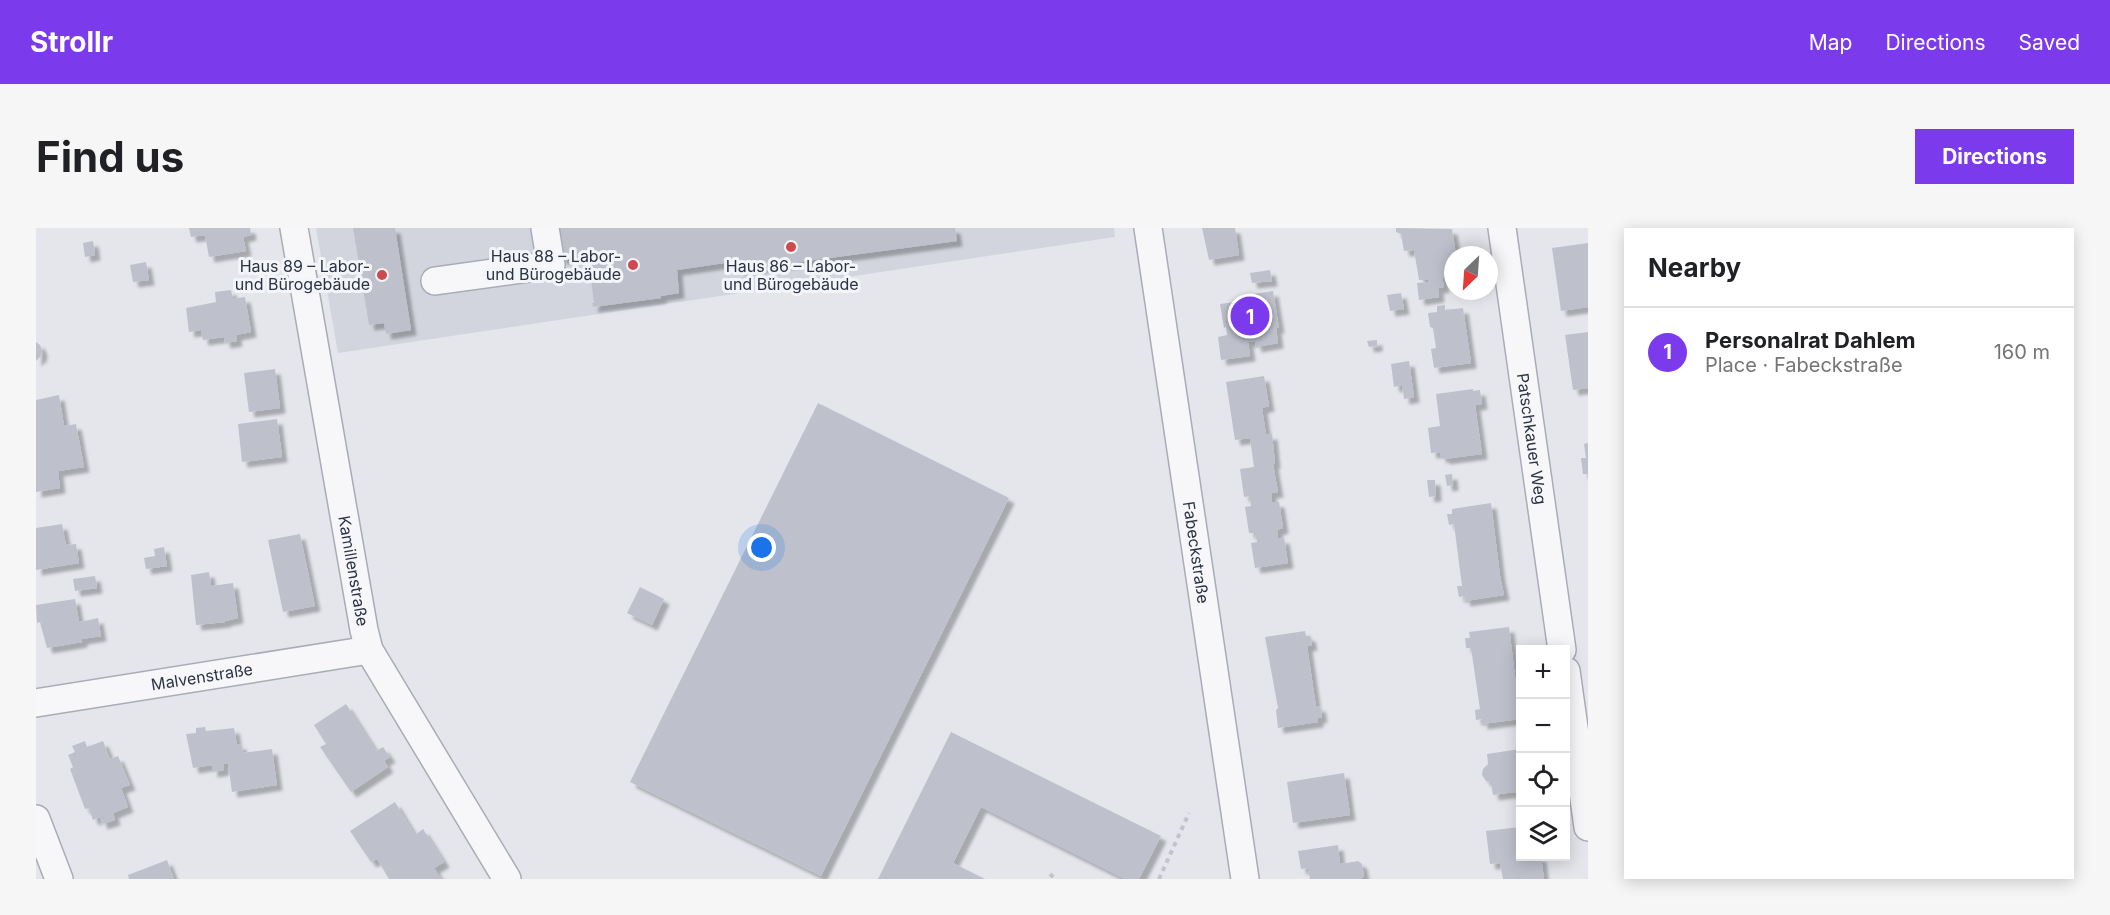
<!DOCTYPE html>
<html lang="en">
<head>
<meta charset="utf-8">
<style>
	body { margin:0; font-family:Inter,sans-serif; background:#f6f6f6; color:#202124 }
	.controls { position:absolute; right:18px; bottom:18px; display:grid; overflow:hidden; border-radius:0px; box-shadow:0 3px 15px #0003 }
	.controls button { width:54px; height:54px; display:grid; place-items:center; padding:0; border:0; border-bottom:2px solid #e0e0e0; background:#fff; color:#202124; font:30px sans-serif }
	.compass { position:absolute; left:1408px; top:18px; width:54px; height:54px; border-radius:50%; background:#fff; box-shadow:0 3px 15px #0003; rotate:205deg }
	.you { position:absolute; left:726px; top:320px; width:21px; height:21px; margin:-15px; border:4px solid #fff; border-radius:50%; background:#1a73e8; box-shadow:0 0 0 9px #1a73e833 }
	.badge { display:grid; place-items:center; width:39px; height:39px; border-radius:50%; background:#7c3aed; color:#fff; font-size:20px; font-weight:700 }
	.pin { position:absolute; translate:-50% -50%; border:3px solid #fff; box-shadow:0 2px 6px #0006 }
	.list { margin:0; padding:0; list-style:none }
	h2 { display:flex; justify-content:space-between; align-items:center; height:78px; margin:0; padding:0 24px; font-size:26px }
	h2 small { font-size:20px; font-weight:400; color:#757577 }
	.list li { display:grid; grid-template-columns:39px 1fr auto; gap:18px; align-items:center; box-sizing:border-box; height:90px; padding:0 24px; border-top:2px solid #e0e0e0 }
	.list b { display:block; font-size:22px; white-space:nowrap }
	.list p { margin:0; font-size:20px; white-space:nowrap; color:#757577 }
	.list em { font-size:20px; font-style:normal; color:#757577 }
	.icon { flex:none; width:33px; height:33px; fill:none; stroke:currentColor; stroke-width:2; stroke-linecap:round; stroke-linejoin:round }
	.map { position:relative; flex:none; width:1552px; height:651px; overflow:hidden; border-radius:0px }
	header { display:flex; align-items:center; gap:36px; box-sizing:border-box; height:84px; padding:0 30px; background:#7c3aed; color:#fff }
	header strong { font-size:28px }
	nav { display:flex; gap:33px; margin-inline-start:auto; font-size:21px }
	.intro { display:flex; align-items:center; justify-content:space-between; box-sizing:border-box; height:144px; padding:0 36px }
	h1 { margin:0; font-size:42px }
	.button { padding:15px 27px; border-radius:0px; background:#7c3aed; color:#fff; font-size:21px; font-weight:700 }
	main { display:flex; gap:36px; padding:0 36px }
	aside { flex:1; background:#fff; border-radius:0px; box-shadow:0 3px 15px #0003 }
	.map>svg:first-child { display:block }
</style>
</head>
<body>
<header>
<strong>Strollr</strong>
<nav><a>Map</a><a>Directions</a><a>Saved</a></nav>
</header>
<div class="intro"><h1>Find us</h1><a class="button">Directions</a></div>
<main>
<div class="map">
<svg width="1552" height="651" viewBox="0 0 1552 651">
	<defs>
		<filter id="shadow"><feDropShadow dx="5.5" dy="5.5" stdDeviation="1.5" flood-color="#0004"/></filter>
	</defs>
	<rect width="100%" height="100%" fill="#e4e6ec"/>
	<polygon fill="#d2d5de" points="280,0 1078,0 1079,9 302,125"/>
	<g fill="#bec1cc" filter="url(#shadow)">
		<polygon points="153,0 214,0 215,7 207,9 210,23 173,29 169,7 155,9"/>
		<polygon points="317,0 359,0 375,102 350,106 348,95 333,97"/>
		<polygon points="521,0 919,0 921,13 703,42 702,33 641,42 643,65 625,68 625,70 557,79 556,75 558,75 552,28 525,31"/>
		<polygon points="1166,0 1199,0 1203,27 1173,32"/>
		<polygon points="1360,0 1416,1 1420,27 1417,27 1417,48 1406,49 1408,59 1402,60 1403,69 1383,72 1381,55 1392,54 1392,52 1383,52 1378,22 1368,23 1365,6 1360,4"/>
		<polygon points="57,13 59,27 49,29 47,15"/>
		<polygon points="1552,15 1552,79 1525,83 1516,20"/>
		<polygon points="110,34 113,52 97,54 94,37"/>
		<polygon points="1234,42 1236,53 1216,55 1214,45"/>
		<polygon points="195,62 197,71 209,69 215,104 200,107 201,113 189,115 188,109 167,112 165,102 153,104 150,80 180,74 179,64"/>
		<polygon points="1237,63 1243,100 1240,100 1242,115 1220,119 1219,113 1212,114 1214,128 1185,132 1182,109 1191,107 1190,99 1188,100 1184,76 1206,73 1207,76 1212,75 1211,67"/>
		<polygon points="1365,65 1368,81 1354,83 1351,67"/>
		<polygon points="1409,77 1409,82 1427,80 1435,135 1398,140 1395,121 1400,120 1397,100 1394,99 1392,85 1401,84 1401,78"/>
		<polygon points="1552,104 1552,160 1537,162 1529,107"/>
		<polygon points="1341,112 1341,118 1333,119 1331,113"/>
		<polygon points="0,114 4,117 6,123 5,128 0,133"/>
		<polygon points="1373,133 1378,169 1368,171 1366,157 1358,159 1355,136"/>
		<polygon points="239,141 244,180 213,184 208,145"/>
		<polygon points="1228,148 1233,178 1226,180 1230,207 1236,206 1239,235 1237,236 1242,264 1235,265 1236,274 1243,274 1247,300 1241,302 1242,311 1248,310 1252,335 1219,340 1215,315 1221,314 1219,305 1213,305 1209,279 1215,278 1214,268 1208,269 1204,241 1218,239 1214,210 1199,212 1190,154"/>
		<polygon points="1437,161 1437,163 1444,162 1446,176 1439,177 1446,226 1408,231 1408,229 1404,229 1404,224 1395,225 1392,200 1404,198 1400,166"/>
		<polygon points="23,167 28,198 40,196 48,239 22,243 24,260 0,264 0,172"/>
		<polygon points="782,175 973,270 785,648 594,554"/>
		<polygon points="241,191 246,229 206,234 202,196"/>
		<polygon points="1552,215 1552,246 1547,246 1545,230 1550,230 1548,216"/>
		<polygon points="1416,246 1417,257 1411,258 1409,247"/>
		<polygon points="1391,252 1399,252 1400,268 1393,269"/>
		<polygon points="1455,275 1464,348 1468,367 1429,373 1428,368 1423,369 1421,358 1426,358 1418,296 1413,297 1411,286 1416,286 1416,281"/>
		<polygon points="26,296 30,317 40,316 43,335 0,342 0,300"/>
		<polygon points="264,306 279,378 247,384 232,312"/>
		<polygon points="128,319 131,338 110,341 108,330 119,328 118,321"/>
		<polygon points="173,344 175,358 197,355 202,390 189,393 189,394 160,397 155,347"/>
		<polygon points="59,348 61,360 39,363 37,351"/>
		<polygon points="604,359 628,371 616,397 591,385"/>
		<polygon points="39,371 43,394 62,390 65,408 46,411 46,414 11,420 4,394 1,395 0,377"/>
		<polygon points="1473,399 1484,491 1446,496 1446,491 1440,492 1439,482 1444,481 1435,420 1430,420 1429,410 1434,410 1433,404"/>
		<polygon points="1269,403 1270,408 1274,408 1276,417 1271,418 1280,479 1284,478 1286,489 1282,490 1282,494 1242,500 1240,482 1242,480 1229,409"/>
		<polygon points="310,476 340,523 347,519 354,529 348,533 352,539 315,564 284,519 290,516 278,497"/>
		<polygon points="169,499 170,503 198,500 201,517 205,516 207,525 236,521 241,557 196,564 192,535 187,536 188,542 176,544 176,537 157,540 150,506 160,505 160,500"/>
		<polygon points="915,504 1125,608 1103,651 1089,651 945,579 917,635 949,651 842,651"/>
		<polygon points="49,513 51,519 67,513 74,531 82,528 94,557 85,560 92,579 77,585 79,592 66,596 64,589 57,592 53,580 49,581 34,541 37,539 32,527 39,524 36,518"/>
		<polygon points="1484,521 1484,567 1478,564 1457,567 1455,555 1450,553 1446,547 1447,541 1452,536 1451,526"/>
		<polygon points="1308,545 1314,587 1257,595 1251,554"/>
		<polygon points="359,574 379,607 387,601 408,634 398,640 405,651 353,651 341,631 335,634 314,603"/>
		<polygon points="1484,599 1484,628 1505,628 1508,651 1467,651 1464,635 1454,636 1450,603"/>
		<polygon points="1302,617 1304,636 1322,633 1326,636 1328,648 1325,651 1274,651 1272,640 1265,641 1262,623"/>
		<polygon points="131,632 138,651 93,651 92,647"/>
	</g>
	<g fill="none" stroke-linecap="round" stroke-linejoin="round">
		<defs>
			<g id="minor">
				<path id="s1" d="M 258,0 L 328,402 L 333,422 L 471,651"/>
				<path id="s2" d="M 1112,0 L 1209,651"/>
				<path id="s3" d="M 1466,0 L 1526,422"/>
				<polyline points="399,53 515,37 509,0"/>
				<polyline points="1530,443 1552,599"/>
				<path id="s4" d="M 0,475 L 333,422"/>
				<polyline points="0,591 23,651"/>
			</g>
		</defs>
		<use href="#minor" stroke="#a9acb6" stroke-width="30"/>
		<g stroke="#c2c4cb" stroke-width="4" stroke-dasharray="4.5 4.5" stroke-linecap="butt">
			<polyline points="1014,646 1019,651"/>
			<polyline points="1123,651 1153,585"/>
		</g>
		<use href="#minor" stroke="#f7f7fa" stroke-width="27"/>
	</g>
	<g fill="#cf4a4f" stroke="#f4f5f9" stroke-width="2">
		<circle cx="755" cy="19" r="6"/>
		<circle cx="597" cy="37" r="6"/>
		<circle cx="346" cy="47" r="6"/>
	</g>
	<g text-anchor="middle" dominant-baseline="central" stroke-width="6" stroke-linejoin="round" paint-order="stroke">
		<g font-size="16" fill="#2b3244" stroke="#f4f5f9" text-anchor="end">
			<text x="585" y="28">Haus 88 – Labor-<tspan x="585" dy="18">und Bürogebäude</tspan></text>
			<text x="334" y="38">Haus 89 – Labor-<tspan x="334" dy="18">und Bürogebäude</tspan></text>
			<text x="755" y="38" text-anchor="middle">Haus 86 – Labor-<tspan x="755" dy="18">und Bürogebäude</tspan></text>
		</g>
		<g font-size="16" fill="#2b3244" stroke="#f4f5f9">
			<text stroke="none"><textPath href="#s3" startOffset="213">Patschkauer Weg</textPath></text>
			<text stroke="none"><textPath href="#s2" startOffset="328">Fabeckstraße</textPath></text>
			<text stroke="none"><textPath href="#s1" startOffset="348">Kamillenstraße</textPath></text>
			<text stroke="none"><textPath href="#s4" startOffset="168">Malvenstraße</textPath></text>
		</g>
	</g>
</svg>
<div class="controls">
<button>+</button>
<button>−</button>
<button><svg class="icon" aria-label="locate" viewBox="0 0 24 24"><circle cx="12" cy="12" r="6"/><path d="M12 2v4M12 18v4M2 12h4M18 12h4"/></svg></button>
<button><svg class="icon" aria-label="layers" viewBox="0 0 24 24"><path d="M12 4l9 5-9 5-9-5zM3 14l9 5 9-5"/></svg></button>
</div>
<svg class="compass" viewBox="-18 -18 36 36"><path d="M0-13l5 13h-10z" fill="#e53935"/><path d="M0 13l5-13h-10z" fill="#757577"/></svg>
<div class="you"></div>
<div class="pin badge" style="left:1214px;top:88px">1</div>
</div>
<aside>
<h2>Nearby<small></small></h2>
<ul class="list">
<li><span class="badge">1</span><div><b>Personalrat Dahlem</b><p>Place · Fabeckstraße</p></div><em>160 m</em></li>
</ul>
</aside>
</main>
</body>
</html>
